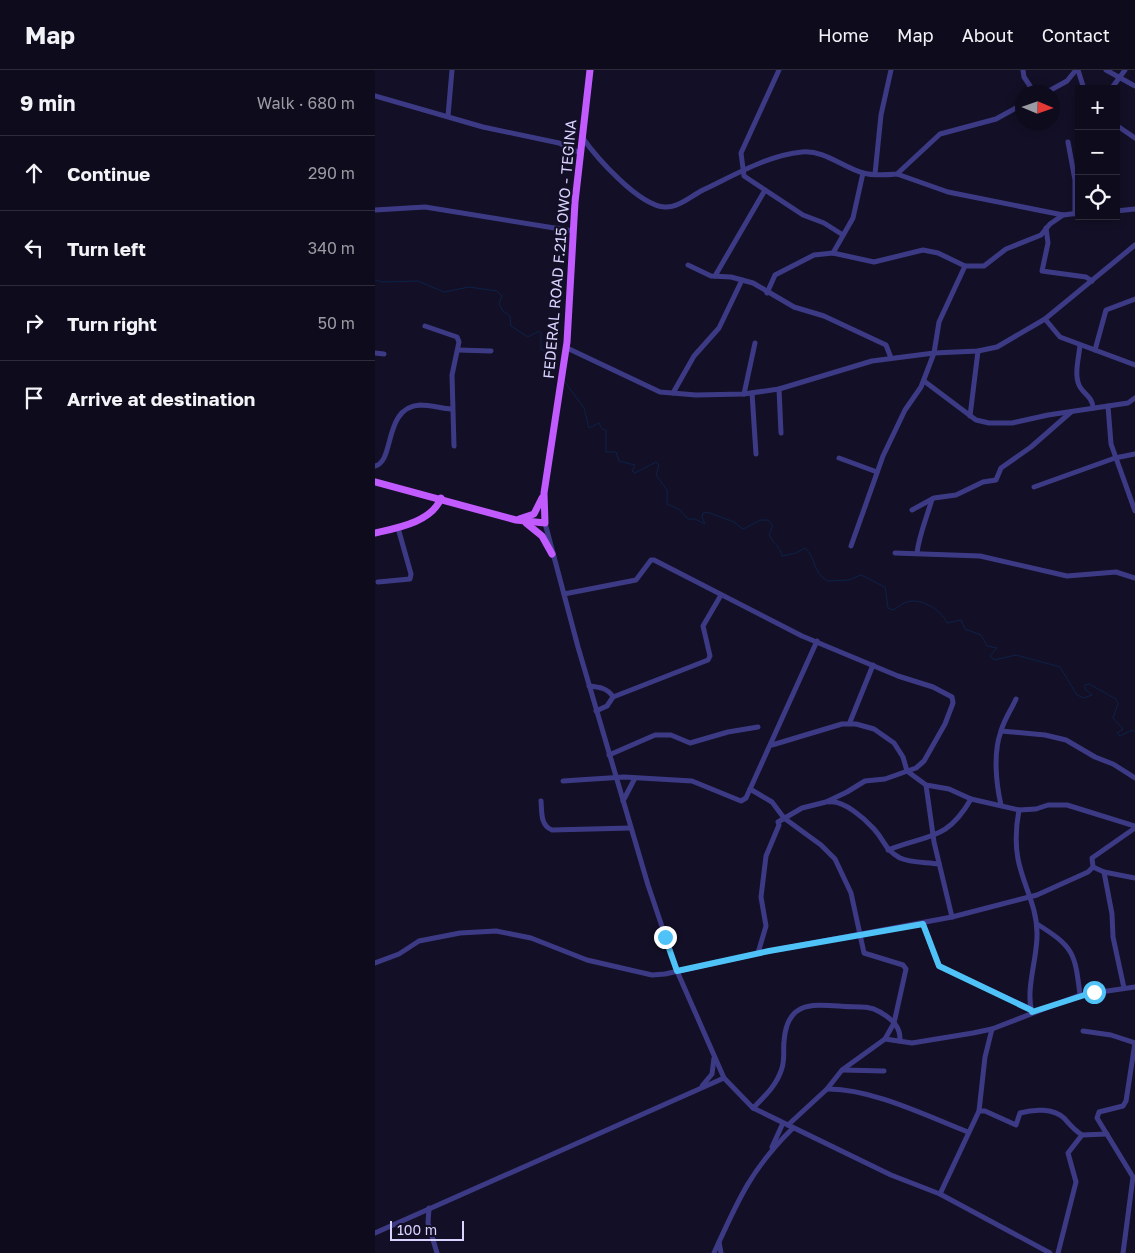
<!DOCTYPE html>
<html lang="en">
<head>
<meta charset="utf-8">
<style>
	body { margin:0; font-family:"Golos Text",sans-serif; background:#171425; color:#f1f3f6 }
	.controls { position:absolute; right:15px; top:15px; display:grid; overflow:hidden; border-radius:0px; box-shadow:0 2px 8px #0003 }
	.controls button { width:45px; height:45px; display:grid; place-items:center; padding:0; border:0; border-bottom:1px solid #2e2b3b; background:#0e0b1c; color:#f1f3f6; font:25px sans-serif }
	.compass { position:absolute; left:640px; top:15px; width:45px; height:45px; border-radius:50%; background:#0e0b1c; box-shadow:0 2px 8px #0003; rotate:92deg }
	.scale { position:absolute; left:15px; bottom:12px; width:74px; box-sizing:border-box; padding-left:5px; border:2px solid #d9d4ff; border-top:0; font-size:14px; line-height:18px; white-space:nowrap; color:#d9d4ff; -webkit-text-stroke:4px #130f26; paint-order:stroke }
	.stop { position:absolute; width:15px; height:15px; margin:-11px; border:4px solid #4fc3f7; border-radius:50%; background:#fff }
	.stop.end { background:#4fc3f7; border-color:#fff; box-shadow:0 1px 5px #0008 }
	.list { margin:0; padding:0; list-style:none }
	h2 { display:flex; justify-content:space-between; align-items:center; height:65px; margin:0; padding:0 20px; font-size:21px }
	h2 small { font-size:16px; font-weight:400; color:#9b9ba3 }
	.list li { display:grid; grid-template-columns:32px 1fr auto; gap:15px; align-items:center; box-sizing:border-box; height:75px; padding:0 20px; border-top:1px solid #2e2b3b }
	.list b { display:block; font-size:19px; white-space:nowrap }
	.list em { font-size:16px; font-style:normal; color:#9b9ba3 }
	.icon { flex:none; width:28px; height:28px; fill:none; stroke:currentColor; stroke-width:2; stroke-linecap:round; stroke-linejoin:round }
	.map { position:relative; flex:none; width:760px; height:1183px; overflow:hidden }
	header { display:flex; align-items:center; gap:30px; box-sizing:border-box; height:70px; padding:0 25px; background:#0e0b1c; border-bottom:1px solid #2e2b3b }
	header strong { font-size:24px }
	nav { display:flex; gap:28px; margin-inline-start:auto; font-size:18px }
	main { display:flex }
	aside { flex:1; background:#0e0b1c }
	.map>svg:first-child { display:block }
</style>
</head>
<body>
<header>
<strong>Map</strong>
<nav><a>Home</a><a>Map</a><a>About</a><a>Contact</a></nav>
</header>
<main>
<aside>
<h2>9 min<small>Walk · 680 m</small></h2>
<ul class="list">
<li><svg class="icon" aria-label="ahead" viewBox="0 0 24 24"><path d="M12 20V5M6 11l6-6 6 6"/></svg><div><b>Continue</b></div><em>290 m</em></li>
<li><svg class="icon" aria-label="left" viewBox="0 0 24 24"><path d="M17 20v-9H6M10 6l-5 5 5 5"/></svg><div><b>Turn left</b></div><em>340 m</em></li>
<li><svg class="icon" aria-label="right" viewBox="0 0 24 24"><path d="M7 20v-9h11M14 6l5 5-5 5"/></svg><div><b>Turn right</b></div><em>50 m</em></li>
<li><svg class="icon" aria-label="arrive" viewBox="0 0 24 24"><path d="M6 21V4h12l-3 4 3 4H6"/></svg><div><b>Arrive at destination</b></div></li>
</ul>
</aside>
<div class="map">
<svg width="760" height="1183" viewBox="0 0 760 1183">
	<rect width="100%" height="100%" fill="#130f26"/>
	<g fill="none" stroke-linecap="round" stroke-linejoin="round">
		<g stroke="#0c2248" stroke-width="1">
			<polyline points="0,210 7,212 43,211 69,222 94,217 122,221 127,226 124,234 128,241 135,246 136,256 153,267 164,261 166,263 166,279 177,284 176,303 180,308"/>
			<path d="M 190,312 L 209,338 L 214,358 L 224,353 L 227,359 L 231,360 L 231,382 L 241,382 L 244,391 L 260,395 L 257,401 L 260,403 L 281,392 L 284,395 L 281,405 L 292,420 L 292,434 L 305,440 L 313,449 L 320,449 L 330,454 L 327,447 L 328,443 L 332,442 L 359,452 L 368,459 L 386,450 L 393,450 L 398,456 L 394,464 C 397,473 405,476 407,486 L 421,483 L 430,478 C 441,487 438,504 453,511 L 474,510 L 486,505 L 510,517 L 513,538 L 518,540 C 522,538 525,535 529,533 C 544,526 566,539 572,553 L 586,550 L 590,559 L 606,565 L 612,576 L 622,578 L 615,586 L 619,590 L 641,585 L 685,597 L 702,625 L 709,628 L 717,625 L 710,619 L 710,615 L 714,614 L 741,629 L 743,634 L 738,648 L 748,659 L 742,663 L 745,666 L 757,660 L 760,662"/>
		</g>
		<g stroke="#3d3a85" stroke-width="5">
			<polyline points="404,0 366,83 369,106 428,145 449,153 468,165"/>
			<polyline points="648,0 649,7 659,22"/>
			<polyline points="703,0 709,19"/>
			<polyline points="731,0 760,16"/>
			<polyline points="736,19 750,0"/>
			<polyline points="672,22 692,11 701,0"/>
			<polyline points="0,26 108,57 184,73 205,83"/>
			<polyline points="73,46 77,0"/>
			<polyline points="741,55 760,68"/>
			<path d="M 207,67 C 221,87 264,136 290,137 C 303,138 316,126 328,120 C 358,106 393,85 427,82 C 450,80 467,97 488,103 C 499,106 511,105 522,104 L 565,64 L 621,49 L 648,34"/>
			<polyline points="693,72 700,110 700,144"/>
			<polyline points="500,104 506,45 516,0"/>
			<polyline points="522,104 573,122 688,145 704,143"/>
			<polyline points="0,140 50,137 198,161"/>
			<polyline points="741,141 760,139"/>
			<polyline points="671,158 673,173 667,201 711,207 717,211"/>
			<polyline points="458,183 478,148 488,103"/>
			<polyline points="313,195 336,206 356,207 378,213 419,237 449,246 511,275 516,288"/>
			<polyline points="340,206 390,120"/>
			<polyline points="392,223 400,205 439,185 458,183 499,192 548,180 563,183 590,196 609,196 631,179 666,165 675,154 688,145"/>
			<polyline points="670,249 685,267 760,295"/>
			<polyline points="50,256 82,267 84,272 77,305 79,376"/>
			<path d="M 705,275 C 704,287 699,304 704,315 C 708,324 718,327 718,338"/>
			<polyline points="192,278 285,322 321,325 369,324 404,319 497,291 559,283 603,281 622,277 670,249 760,175"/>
			<polyline points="83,280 116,281"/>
			<polyline points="720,280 731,240 760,229"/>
			<polyline points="0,283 9,284"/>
			<polyline points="549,311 601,350 614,353 637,353 673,345 753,333 760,328"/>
			<polyline points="404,319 406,363"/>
			<polyline points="298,323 319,286 344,258 367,210"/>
			<polyline points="377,323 381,384"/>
			<polyline points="369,324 380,273"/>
			<polyline points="733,336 736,374 760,441"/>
			<polyline points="595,346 603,281"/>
			<polyline points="464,388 502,402"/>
			<path d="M 0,396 C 20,392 8,337 45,335 C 55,335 66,338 76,339"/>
			<polyline points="659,417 740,388 760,384"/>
			<polyline points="537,440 559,428 581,425 608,412 621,410 626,398 656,377 696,342"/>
			<polyline points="170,453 203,577 273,815 302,901 349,1008 378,1038 516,1105 565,1124 675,1183"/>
			<polyline points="476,476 508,386 530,340 546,317 559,283 564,252 590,196"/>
			<polyline points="520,483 605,486 692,506 741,502 760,508"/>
			<path d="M 542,483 C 544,465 552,447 557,429"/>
			<polyline points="3,512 35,509 36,504 23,458"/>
			<polyline points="189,524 261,510 276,490 279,490 427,566 523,606 558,617 577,627 578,633 570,654 549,691 541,698 510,709 490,711 472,722 451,732 427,738 403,752 404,755 391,786 386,827 391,856 383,883"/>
			<path d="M 214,616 C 224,617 233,618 238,627"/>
			<polyline points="221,641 232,636 238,627 333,590 335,586 328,556 346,525"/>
			<polyline points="475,652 498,595"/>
			<polyline points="626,661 670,665 691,670 720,687 738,694 760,708"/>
			<polyline points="397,675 467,654 481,654 499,659 519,673 528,687 532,701 551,715 574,719 596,729 644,740 661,739 673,735 692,735 760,756"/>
			<polyline points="234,685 280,665 296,665 315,673 353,662 383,657"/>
			<polyline points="188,711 249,707 317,711 366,731 371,728 442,571"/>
			<polyline points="551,715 559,772 577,847"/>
			<polyline points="375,719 397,732 409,748 446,775 460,789 476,823 489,883 528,895 531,899 519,953 510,969 467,1000 452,1019 413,1055"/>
			<path d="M 166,731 C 167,742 165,755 177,760 L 256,758"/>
			<polyline points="248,731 260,708"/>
			<path d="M 454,732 C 469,730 490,749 499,759 C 510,771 509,779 525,788 C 536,793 552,792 564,794"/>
			<path d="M 626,735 C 621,713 618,683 626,661 C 629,650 636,640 641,629"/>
			<path d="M 644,740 C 641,756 640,773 643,789 C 648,815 662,836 662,863 C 663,886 650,920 657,942"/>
			<path d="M 513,780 C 553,764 572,771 596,729"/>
			<polyline points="718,797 729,802 760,808"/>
			<polyline points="729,802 737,844 738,867 749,918"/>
			<polyline points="548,854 564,896 656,939"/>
			<path d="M 662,854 C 699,877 700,883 705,925"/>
			<polyline points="0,893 24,884 44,871 85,863 121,861 156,868 212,890 277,905 290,904 395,881 577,847 662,825 713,802 718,797 717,788 760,758"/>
			<polyline points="708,961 736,965 760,973"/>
			<polyline points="510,969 537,973 598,963 617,959 705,925 760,917"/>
			<polyline points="468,1000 509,1001"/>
			<polyline points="327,1016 337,1004 339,988"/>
			<path d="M 452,1019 C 495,1018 552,1046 593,1062"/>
			<path d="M 378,1038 C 390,1026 402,1015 407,998 C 410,989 408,980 409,971 C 412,933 434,934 464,936 C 479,938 491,934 505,942 C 517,949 526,957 525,971"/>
			<path d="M 604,1041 L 610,1041 L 641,1055 L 645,1043 C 659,1039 678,1038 689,1048 C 695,1055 699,1060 707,1065"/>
			<polyline points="397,1077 408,1053"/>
			<polyline points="565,1124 604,1041 610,987 617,959"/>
			<polyline points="54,1138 53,1153 62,1183"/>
			<polyline points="0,1163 349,1008"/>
			<polyline points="344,1172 346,1183"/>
			<path d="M 339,1183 C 363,1130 376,1099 418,1058"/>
			<polyline points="683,1183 701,1112 693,1083 707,1065 732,1064"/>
			<polyline points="748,1183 758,1107 722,1048 724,1042 748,1036 751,1031 760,973"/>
		</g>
		<g stroke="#c25bff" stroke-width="7">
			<polyline points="0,412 141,450 170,453 169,423 192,272 200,132 215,0"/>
			<polyline points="144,449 159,444 167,428"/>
			<polyline points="151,453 167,466 177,484"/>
			<path d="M 0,463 C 22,458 57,452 66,428"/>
		</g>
	</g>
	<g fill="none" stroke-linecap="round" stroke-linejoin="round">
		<polyline stroke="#4fc3f7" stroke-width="6" points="290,867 302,901 394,881 548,854 564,896 656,940 657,942 719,922"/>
	</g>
	<g text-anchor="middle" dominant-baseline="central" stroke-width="4.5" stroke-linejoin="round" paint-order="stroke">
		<g font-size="15" fill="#d9d4ff" stroke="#130f26">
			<text transform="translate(184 179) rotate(-85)">FEDERAL ROAD F.215 OWO - TEGINA</text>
		</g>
	</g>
</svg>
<div class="controls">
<button>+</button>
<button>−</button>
<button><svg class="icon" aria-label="locate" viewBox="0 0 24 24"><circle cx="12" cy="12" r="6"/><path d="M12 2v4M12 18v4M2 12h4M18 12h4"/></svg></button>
</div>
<svg class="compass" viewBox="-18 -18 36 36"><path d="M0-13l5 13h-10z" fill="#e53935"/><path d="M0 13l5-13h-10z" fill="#9b9ba3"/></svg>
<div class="scale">100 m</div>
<div class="stop" style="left:719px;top:922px"></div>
<div class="stop end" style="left:290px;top:867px"></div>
</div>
</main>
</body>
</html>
